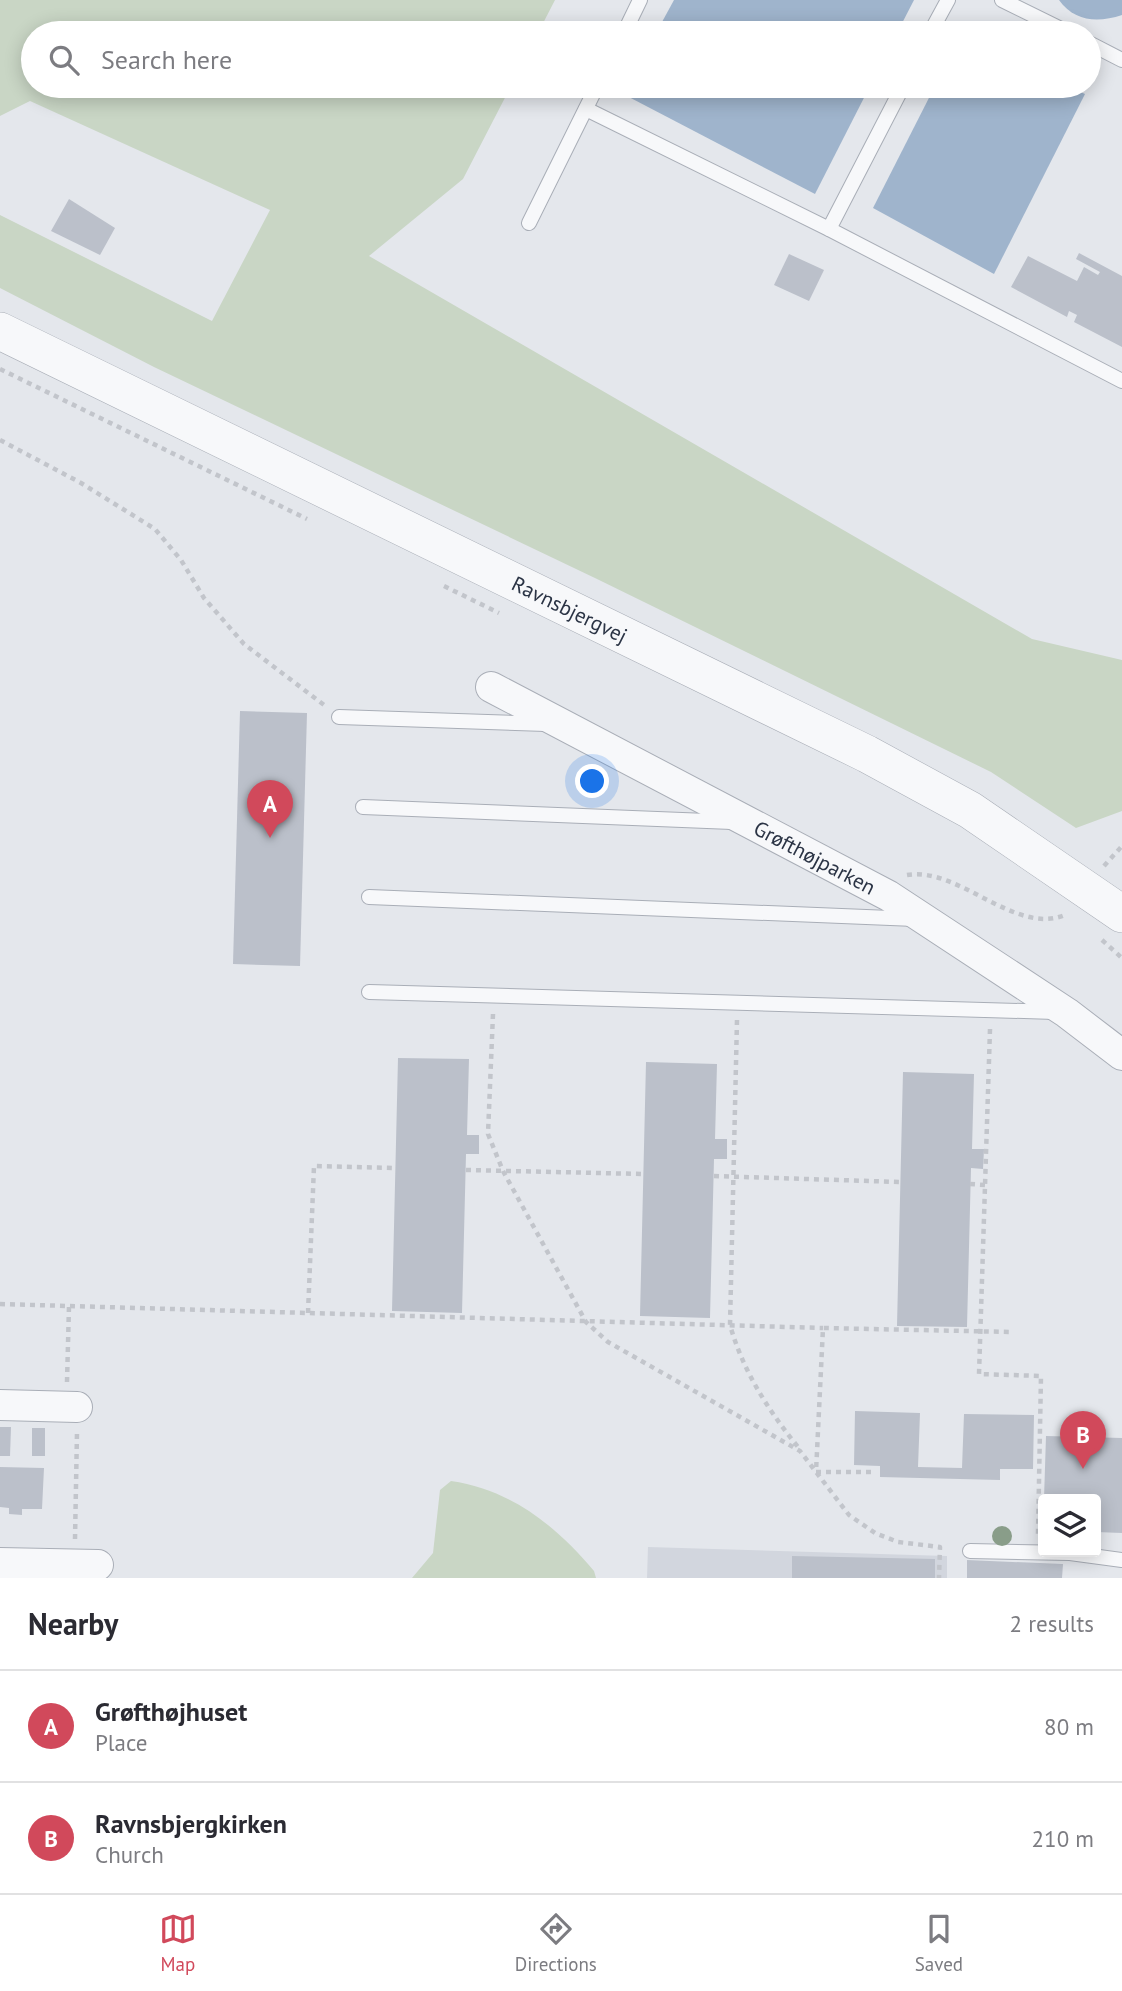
<!DOCTYPE html>
<html lang="en">
<head>
<meta charset="utf-8">
<style>
	body { margin:0; font-family:"PT Sans",sans-serif; background:#f7f7f7; color:#2b2b33 }
	.controls { position:absolute; right:21px; bottom:21px; display:grid; overflow:hidden; border-radius:7px; box-shadow:0 4px 18px #0003 }
	.controls button { width:63px; height:63px; display:grid; place-items:center; padding:0; border:0; border-bottom:2px solid #e1e1e2; background:#fff; color:#2b2b33; font:35px sans-serif }
	.you { position:absolute; left:593px; top:782px; width:24px; height:24px; margin:-18px; border:5px solid #fff; border-radius:50%; background:#1a73e8; box-shadow:0 0 0 10px #1a73e833 }
	.badge { display:grid; place-items:center; width:46px; height:46px; border-radius:50%; background:#d1495b; color:#fff; font-size:23px; font-weight:700 }
	.pin { position:absolute; translate:-50% -58px; filter:drop-shadow(0 2px 4px #0008) }
	.pin::after { content:''; position:absolute; top:37px; width:24px; height:21px; background:inherit; clip-path:polygon(0 0,100% 0,50% 100%) }
	.list { margin:0; padding:0; list-style:none }
	h2 { display:flex; justify-content:space-between; align-items:center; height:91px; margin:0; padding:0 28px; font-size:30px }
	h2 small { font-size:23px; font-weight:400; color:#7c7c81 }
	.list li { display:grid; grid-template-columns:46px 1fr auto; gap:21px; align-items:center; box-sizing:border-box; height:112px; padding:0 28px; border-top:2px solid #e1e1e2 }
	.list b { display:block; font-size:26px; white-space:nowrap }
	.list p { margin:0; font-size:23px; white-space:nowrap; color:#7c7c81 }
	.list em { font-size:23px; font-style:normal; color:#7c7c81 }
	.icon { flex:none; width:38px; height:38px; fill:none; stroke:currentColor; stroke-width:2; stroke-linecap:round; stroke-linejoin:round }
	.map { position:relative; flex:none; width:1122px; height:1578px; overflow:hidden }
	.search { position:absolute; background:#fff; box-shadow:0 4px 18px #0003; left:21px; right:21px; top:21px; height:77px; display:flex; align-items:center; gap:18px; box-sizing:border-box; padding:0 24px; border-radius:38px; color:#7c7c81; font-size:26px }
	.sheet { height:315px; background:#fff }
	nav { display:flex; justify-content:space-around; align-items:center; box-sizing:border-box; height:98px; border-top:2px solid #e1e1e2; background:#fff; font-size:19px; color:#7c7c81 }
	nav a { display:grid; justify-items:center; gap:4px }
	nav .on { color:#d1495b }
	.map>svg:first-child { display:block }
</style>
</head>
<body>
<div class="map">
<svg width="1122" height="1578" viewBox="0 0 1122 1578">
	<rect width="100%" height="100%" fill="#e4e7ec"/>
	<polygon fill="#d2d6de" points="648,1547 947,1556 947,1578 647,1578"/>
	<g fill="#c9d6c5">
		<polygon points="0,0 555,0 538,33 33,33 33,86 511,86 463,179 369,256 1032,639 1122,660 1122,811 1076,828 991,772 597,579 154,367 0,288 0,215 212,321 270,210 30,101 0,116"/>
		<path d="M 451,1481 C 512,1490 556,1526 594,1571 L 596,1578 L 412,1578 L 433,1553 L 440,1490 Z"/>
	</g>
	<g fill="#9fb4cc">
		<polygon points="674,0 914,0 897,33 656,33"/>
		<path d="M 1059,0 L 1122,0 L 1122,15 C 1098,23 1075,22 1059,0 Z"/>
		<polygon points="629,86 870,86 815,194 625,95"/>
		<polygon points="935,86 1067,86 1085,94 994,274 873,208"/>
	</g>
	<g fill="#bbc0ca">
		<polygon points="69,199 115,228 100,255 51,231"/>
		<polygon points="1079,253 1122,276 1122,347 1074,322 1077,315 1069,311 1067,317 1011,287 1028,256 1077,281 1084,267 1098,275 1100,272 1076,259"/>
		<polygon points="789,254 824,270 809,301 774,285"/>
		<polygon points="240,711 307,713 300,966 233,964"/>
		<polygon points="398,1058 469,1059 467,1135 479,1135 479,1154 466,1154 462,1313 392,1311"/>
		<polygon points="646,1062 717,1064 715,1139 727,1139 727,1159 714,1159 710,1318 640,1316"/>
		<polygon points="903,1072 974,1074 972,1149 984,1149 983,1169 971,1168 967,1327 897,1326"/>
		<polygon points="855,1411 920,1413 918,1467 962,1468 964,1414 1034,1415 1033,1469 1000,1469 1000,1480 880,1477 880,1466 854,1465"/>
		<polygon points="0,1427 11,1427 10,1456 0,1456"/>
		<rect x="32" y="1428" width="13" height="28"/>
		<polygon points="1046,1436 1122,1438 1122,1533 1096,1532 1096,1499 1044,1499"/>
		<polygon points="0,1467 44,1468 42,1509 22,1509 22,1515 9,1514 9,1508 0,1507"/>
		<polygon points="792,1556 935,1559 935,1578 792,1578"/>
		<polygon points="967,1560 1063,1564 1062,1578 967,1578"/>
	</g>
	<g fill="none" stroke-linecap="round" stroke-linejoin="round">
		<defs>
			<g id="service">
				<polyline points="1002,0 1069,33"/>
				<polyline points="624,33 640,0"/>
				<polyline points="930,33 948,0"/>
				<polyline points="1089,43 1122,60"/>
				<polyline points="586,109 829,229 1122,381"/>
				<polyline points="529,223 597,86"/>
				<polyline points="829,229 903,86"/>
				<polyline points="339,717 546,724"/>
				<polyline points="363,807 732,822"/>
				<polyline points="369,897 915,919"/>
				<polyline points="369,992 1055,1012"/>
				<polyline points="970,1551 1070,1553 1122,1560"/>
			</g>
			<g id="minor">
				<path id="s1" d="M 491,687 L 889,896 L 1067,1013 L 1122,1055"/>
				<polyline points="0,1405 77,1407"/>
				<polyline points="0,1563 98,1565"/>
			</g>
			<g id="tertiary">
				<path id="s2" d="M 0,331 L 867,754 L 970,810 L 1122,914"/>
			</g>
		</defs>
		<use href="#service" stroke="#a9aeb7" stroke-width="16"/>
		<use href="#minor" stroke="#a9aeb7" stroke-width="32"/>
		<use href="#tertiary" stroke="#a9aeb7" stroke-width="38"/>
		<g stroke="#c2c5cb" stroke-width="4.5" stroke-dasharray="5 5" stroke-linecap="butt">
			<polyline points="0,369 307,519"/>
			<polyline points="0,440 81,483 155,529 181,560 204,598 244,644 324,705"/>
			<polyline points="444,586 499,613"/>
			<polyline points="1104,866 1122,846"/>
			<path d="M 907,875 C 959,866 1017,938 1067,914"/>
			<polyline points="1102,940 1122,958"/>
			<polyline points="493,1014 488,1134 503,1171 586,1322 608,1342 800,1451 849,1515 875,1533 898,1542 940,1547 939,1578"/>
			<path d="M 737,1020 L 730,1325 C 743,1371 768,1410 798,1447"/>
			<polyline points="990,1029 979,1374 1041,1376 1038,1534"/>
			<polyline points="466,1170 643,1174"/>
			<polyline points="714,1176 900,1182"/>
			<polyline points="970,1184 985,1185"/>
			<polyline points="0,1304 823,1328"/>
			<polyline points="308,1313 314,1166 395,1168"/>
			<polyline points="67,1382 69,1306"/>
			<polyline points="871,1472 816,1472 823,1328 1013,1332"/>
			<polyline points="75,1539 77,1432"/>
		</g>
		<use href="#service" stroke="#f7f8fa" stroke-width="14"/>
		<use href="#minor" stroke="#f7f8fa" stroke-width="30"/>
		<use href="#tertiary" stroke="#f7f8fa" stroke-width="37"/>
	</g>
	<circle fill="#899d89" cx="1002" cy="1536" r="10"/>
	<g text-anchor="middle" dominant-baseline="central" stroke-width="5" stroke-linejoin="round" paint-order="stroke">
		<g font-size="21" fill="#2b3445" stroke="#f4f6f9">
			<text stroke="none"><textPath href="#s2" startOffset="634">Ravnsbjergvej</textPath></text>
			<text stroke="none"><textPath href="#s1" startOffset="366">Grøfthøjparken</textPath></text>
		</g>
	</g>
</svg>
<div class="controls">
<button><svg class="icon" aria-label="layers" viewBox="0 0 24 24"><path d="M12 4l9 5-9 5-9-5zM3 14l9 5 9-5"/></svg></button>
</div>
<div class="you"></div>
<div class="pin badge" style="left:270px;top:838px">A</div>
<div class="pin badge" style="left:1083px;top:1469px">B</div>
<div class="search"><svg class="icon" aria-label="search" viewBox="0 0 24 24"><circle cx="10" cy="10" r="6"/><path d="M15 15l6 6"/></svg>Search here</div>
</div>
<section class="sheet">
<h2>Nearby<small>2 results</small></h2>
<ul class="list">
<li><span class="badge">A</span><div><b>Grøfthøjhuset</b><p>Place</p></div><em>80 m</em></li>
<li><span class="badge">B</span><div><b>Ravnsbjergkirken</b><p>Church</p></div><em>210 m</em></li>
</ul>
</section>
<nav>
<a class="on"><svg class="icon" aria-label="map" viewBox="0 0 24 24"><path d="M3 6l6-2 6 2 6-2v14l-6 2-6-2-6 2zM9 4v14M15 6v14"/></svg>Map</a>
<a><svg class="icon" aria-label="directions" viewBox="0 0 24 24"><path d="M12 3l9 9-9 9-9-9zM9 14v-3h6M13 9l2 2-2 2"/></svg>Directions</a>
<a><svg class="icon" aria-label="saved" viewBox="0 0 24 24"><path d="M7 4h10v16l-5-4-5 4z"/></svg>Saved</a>
</nav>
</body>
</html>
